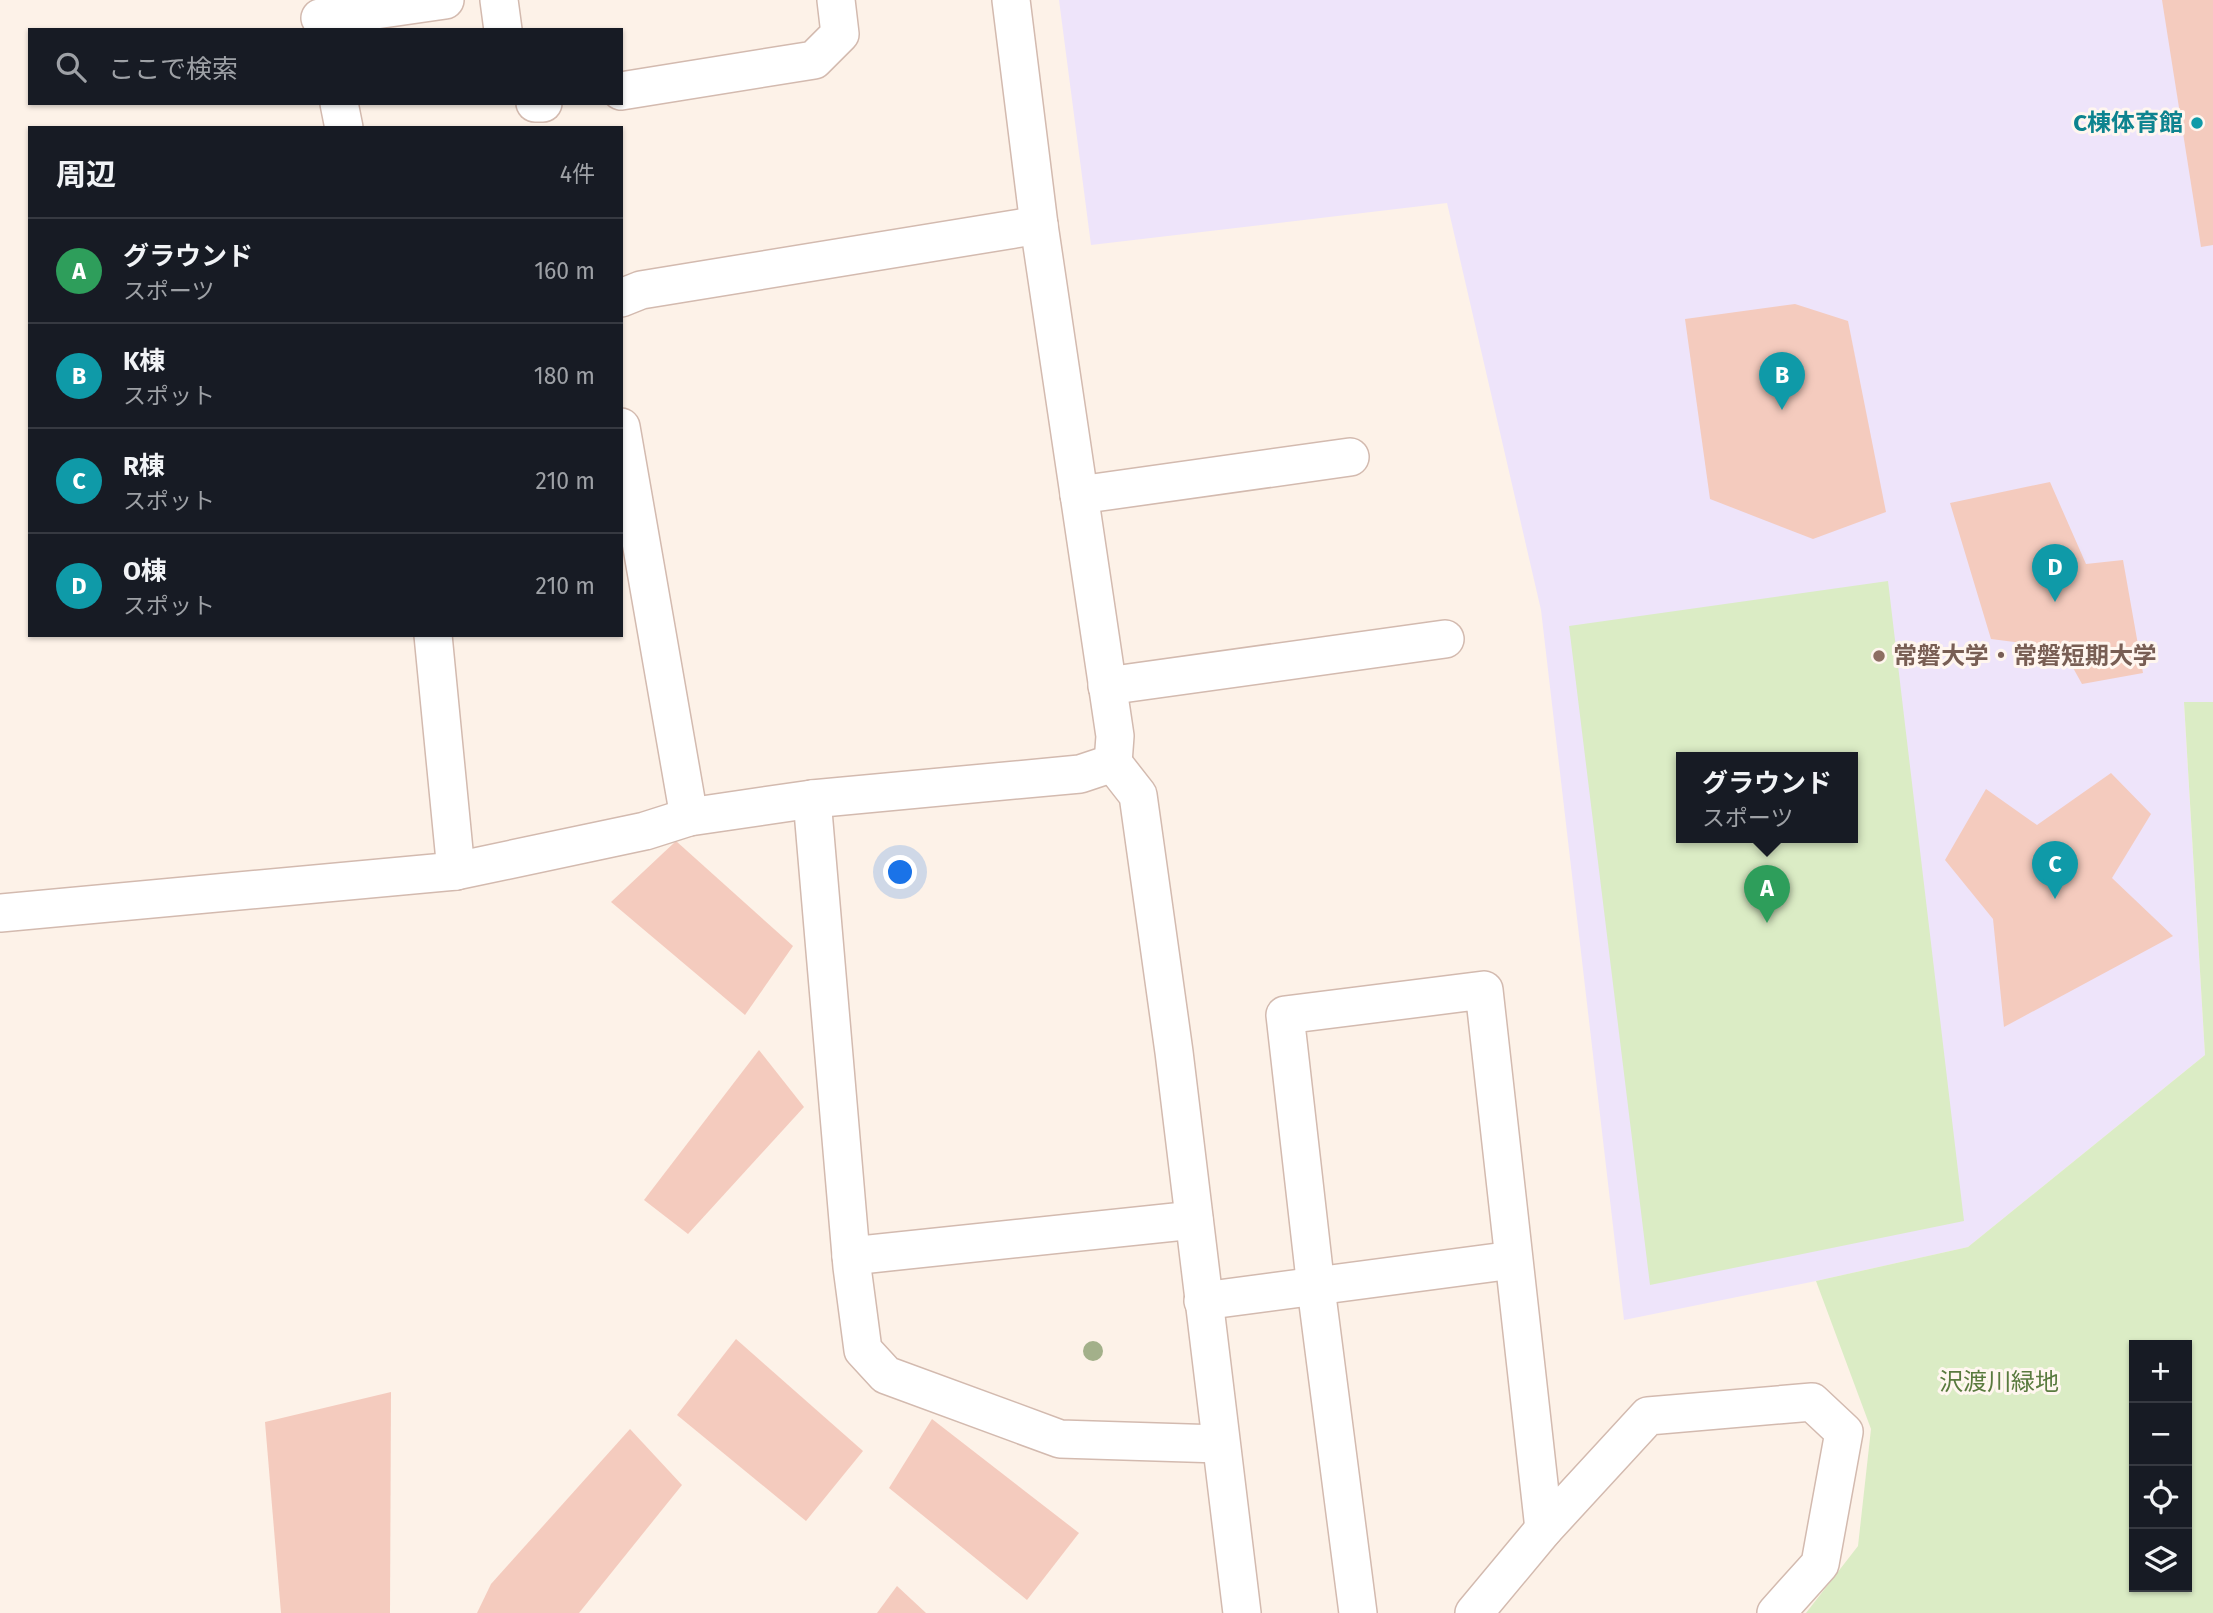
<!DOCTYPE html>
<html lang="ja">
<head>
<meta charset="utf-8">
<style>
	body { margin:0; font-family:"Fira Sans","Noto Sans JP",sans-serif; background:#242831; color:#f1f3f6 }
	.controls { position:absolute; right:21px; bottom:21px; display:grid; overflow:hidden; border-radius:0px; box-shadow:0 2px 5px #0004 }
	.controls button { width:63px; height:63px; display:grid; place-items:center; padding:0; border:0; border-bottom:2px solid #363941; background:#171b24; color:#f1f3f6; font:35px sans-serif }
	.you { position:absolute; left:901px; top:873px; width:24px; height:24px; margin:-18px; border:5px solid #fff; border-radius:50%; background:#1a73e8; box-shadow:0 0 0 10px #1a73e833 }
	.badge { display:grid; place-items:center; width:46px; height:46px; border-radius:50%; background:#d93025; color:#fff; font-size:23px; font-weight:700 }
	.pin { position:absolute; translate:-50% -58px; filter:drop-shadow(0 2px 4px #0008) }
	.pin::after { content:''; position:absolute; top:37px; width:24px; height:21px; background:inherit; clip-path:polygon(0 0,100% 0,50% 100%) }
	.popup { position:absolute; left:1676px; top:752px; width:182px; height:91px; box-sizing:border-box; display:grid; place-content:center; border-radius:0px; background:#171b24; filter:drop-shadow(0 2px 5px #0005); font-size:23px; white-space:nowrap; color:#9ea1a6 }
	.popup b { font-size:26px; color:#f1f3f6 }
	.popup::after { content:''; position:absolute; left:50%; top:100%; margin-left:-14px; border:14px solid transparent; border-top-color:#171b24 }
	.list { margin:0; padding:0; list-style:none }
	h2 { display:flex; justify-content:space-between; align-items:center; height:91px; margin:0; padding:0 28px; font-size:30px }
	h2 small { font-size:23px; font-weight:400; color:#9ea1a6 }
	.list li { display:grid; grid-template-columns:46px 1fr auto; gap:21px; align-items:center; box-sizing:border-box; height:105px; padding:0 28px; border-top:2px solid #363941 }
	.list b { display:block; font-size:26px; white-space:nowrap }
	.list p { margin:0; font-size:23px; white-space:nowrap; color:#9ea1a6 }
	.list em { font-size:23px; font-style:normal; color:#9ea1a6 }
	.icon { flex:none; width:38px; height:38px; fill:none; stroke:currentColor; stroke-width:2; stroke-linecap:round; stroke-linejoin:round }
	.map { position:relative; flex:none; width:2213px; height:1613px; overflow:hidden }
	.search { position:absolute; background:#171b24; box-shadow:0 2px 5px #0004; left:28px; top:28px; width:595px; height:77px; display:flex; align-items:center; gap:18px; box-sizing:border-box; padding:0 24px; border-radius:0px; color:#9ea1a6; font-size:26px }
	.panel { position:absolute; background:#171b24; box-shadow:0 2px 5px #0004; left:28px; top:126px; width:595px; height:511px; border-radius:0px }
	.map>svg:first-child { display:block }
</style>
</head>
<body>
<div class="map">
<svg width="2213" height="1613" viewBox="0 0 2213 1613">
	<rect width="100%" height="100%" fill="#fdf2e8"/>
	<path fill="#eee4fa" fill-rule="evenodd" d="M 1059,0 L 2213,0 L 2213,702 L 2184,703 L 2205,1055 L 1968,1247 L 1816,1281 L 1624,1320 L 1541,610 L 1447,203 L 1091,245 ZM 1681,757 L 1853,757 L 1853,837 L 1681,837 Z"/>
	<g fill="#dbecc5" fill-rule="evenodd">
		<path d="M 1888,581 L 1964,1221 L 1650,1285 L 1569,626 ZM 1681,757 L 1853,757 L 1853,837 L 1681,837 Z"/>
		<path d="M 2184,702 L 2213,702 L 2213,1613 L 1806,1613 L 1858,1546 L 1871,1429 L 1816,1281 L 1968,1247 L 2205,1055 ZM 2134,1345 L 2187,1345 L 2187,1587 L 2134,1587 Z"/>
	</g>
	<g fill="#f4cbbe">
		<polygon points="2162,0 2213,0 2213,245 2201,247"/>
		<polygon points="1795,304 1848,321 1886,512 1813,539 1710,499 1685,319"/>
		<polygon points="2050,482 2086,564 2123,560 2143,673 2082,684 2062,648 1991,639 1950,503"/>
		<polygon points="2111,773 2151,814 2112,878 2173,936 2004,1027 1993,919 1945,860 1986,789 2037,825"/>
		<polygon points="676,841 793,946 745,1015 611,902"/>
		<polygon points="759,1050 804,1107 688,1234 644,1200"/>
		<polygon points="736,1339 863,1451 806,1521 677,1415"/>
		<polygon points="391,1392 390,1613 281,1613 265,1422"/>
		<polygon points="932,1419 1079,1533 1027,1600 889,1488"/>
		<polygon points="630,1429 682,1485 579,1613 477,1613 491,1584"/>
		<polygon points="897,1586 926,1613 877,1613"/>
	</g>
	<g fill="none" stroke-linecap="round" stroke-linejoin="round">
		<defs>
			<g id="minor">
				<polyline points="499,0 503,30"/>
				<polyline points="320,18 445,0"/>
				<polyline points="621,91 814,60 840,34 836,0"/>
				<polyline points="339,103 344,128"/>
				<polyline points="535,103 543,103"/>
				<polyline points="621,298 641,290 1039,225"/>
				<polyline points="621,427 689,817"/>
				<polyline points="1079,495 1350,457"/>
				<polyline points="433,635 456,871"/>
				<polyline points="1107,686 1445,639"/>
				<polyline points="1113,763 1138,795 1174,1052 1242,1613"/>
				<polyline points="812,799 852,1267 863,1350 886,1375 1060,1439 1220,1444"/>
				<polyline points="0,913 456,871 645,831 689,817 812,799 1080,774 1113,763 1115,736 1039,225 1011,0"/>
				<polyline points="851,1256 1194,1220"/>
				<polyline points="1203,1301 1513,1260"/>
				<polyline points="1358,1613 1316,1288 1285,1015 1484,990 1544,1529"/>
				<polyline points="1474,1613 1544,1529 1648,1416 1812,1402 1844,1432 1820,1564 1776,1613"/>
			</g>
		</defs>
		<use href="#minor" stroke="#d3baaf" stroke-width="40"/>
		<use href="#minor" stroke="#fff" stroke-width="37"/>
	</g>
	<circle fill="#a3b08a" cx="1093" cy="1351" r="10"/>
	<circle fill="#0f9aa8" stroke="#fff6ef" stroke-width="2.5" cx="2197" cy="123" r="7"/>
	<circle fill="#8d6e63" stroke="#fff6ef" stroke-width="2.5" cx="1879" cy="656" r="7"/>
	<g text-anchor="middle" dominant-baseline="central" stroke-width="6" stroke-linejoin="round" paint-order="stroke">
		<g font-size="24" font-weight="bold" fill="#0d838f" stroke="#fff6ef" text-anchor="end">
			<text x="2183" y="123">C棟体育館</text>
		</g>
		<g font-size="24" font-weight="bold" fill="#785e54" stroke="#fff6ef" text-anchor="start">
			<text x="1893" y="656">常磐大学・常磐短期大学</text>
		</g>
		<g font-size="24" fill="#597a3e" stroke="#fff6ef">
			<text x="1999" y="1382">沢渡川緑地</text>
		</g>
	</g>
</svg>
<div class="controls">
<button>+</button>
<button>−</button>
<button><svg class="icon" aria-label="locate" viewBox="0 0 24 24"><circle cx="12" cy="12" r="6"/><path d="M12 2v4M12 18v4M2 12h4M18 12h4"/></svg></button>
<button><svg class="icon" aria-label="layers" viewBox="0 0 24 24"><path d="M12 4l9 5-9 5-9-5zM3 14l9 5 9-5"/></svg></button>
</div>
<div class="you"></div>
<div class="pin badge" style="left:1767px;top:923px;background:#2e9e5b">A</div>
<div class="popup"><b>グラウンド</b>スポーツ</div>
<div class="pin badge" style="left:1782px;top:410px;background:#0f9aa8">B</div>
<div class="pin badge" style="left:2055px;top:899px;background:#0f9aa8">C</div>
<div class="pin badge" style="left:2055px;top:602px;background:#0f9aa8">D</div>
<div class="search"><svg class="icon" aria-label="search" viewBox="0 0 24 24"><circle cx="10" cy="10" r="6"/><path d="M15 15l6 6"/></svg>ここで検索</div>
<section class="panel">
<h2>周辺<small>4件</small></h2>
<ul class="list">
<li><span class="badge" style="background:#2e9e5b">A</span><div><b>グラウンド</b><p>スポーツ</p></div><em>160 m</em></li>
<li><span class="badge" style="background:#0f9aa8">B</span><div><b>K棟</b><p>スポット</p></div><em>180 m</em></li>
<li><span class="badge" style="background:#0f9aa8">C</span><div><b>R棟</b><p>スポット</p></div><em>210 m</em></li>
<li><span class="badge" style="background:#0f9aa8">D</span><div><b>O棟</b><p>スポット</p></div><em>210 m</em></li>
</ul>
</section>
</div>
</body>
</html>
